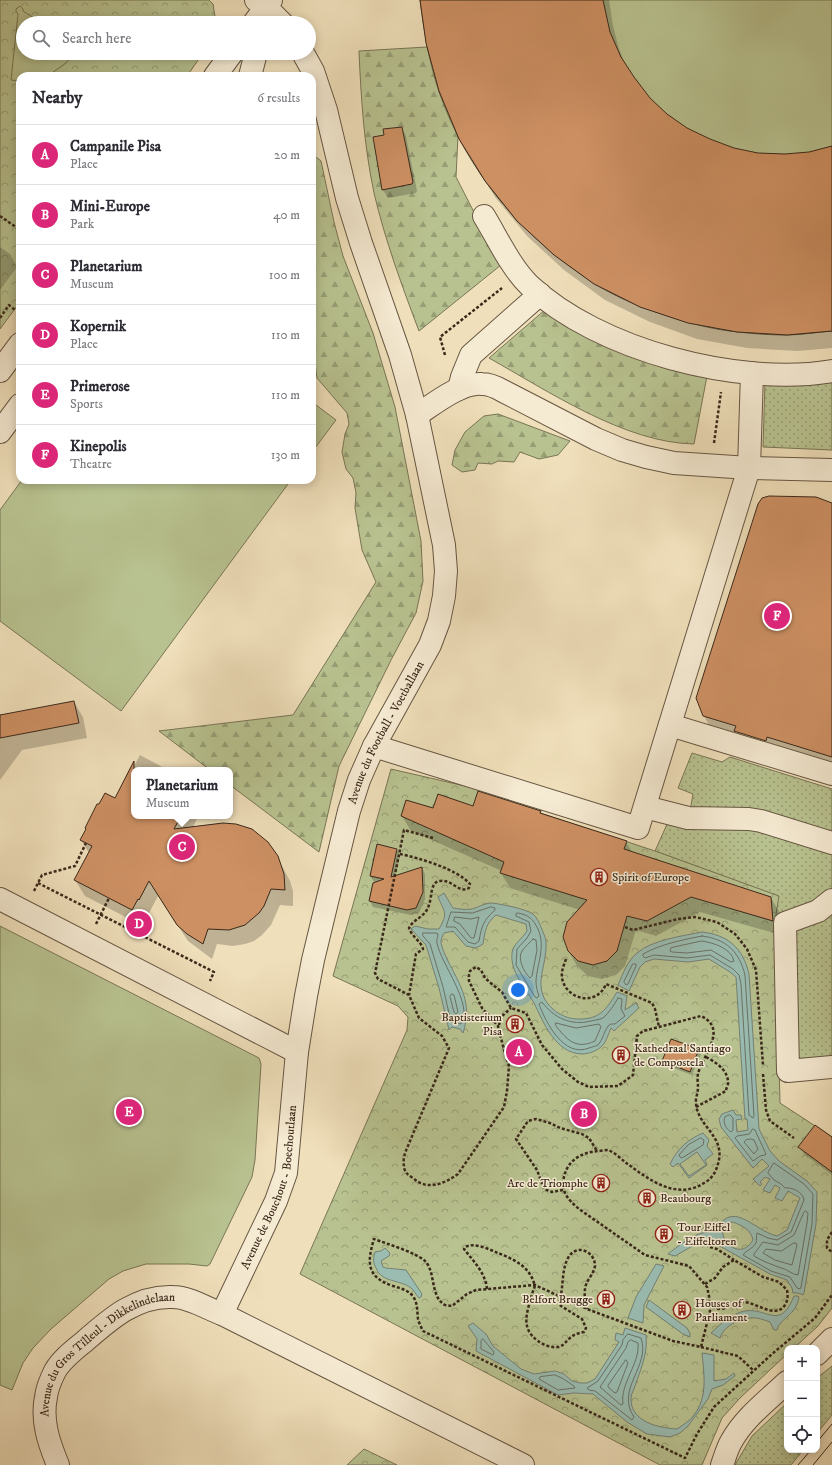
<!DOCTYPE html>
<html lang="en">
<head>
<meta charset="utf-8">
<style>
	body { margin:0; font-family:"IM FELL DW Pica",serif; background:#f2f2f3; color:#2b2b33 }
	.controls { position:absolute; right:12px; bottom:12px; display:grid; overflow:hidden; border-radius:8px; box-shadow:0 2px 10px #0003 }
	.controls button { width:36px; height:36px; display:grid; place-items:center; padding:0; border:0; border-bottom:1px solid #e1e1e2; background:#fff; color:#2b2b33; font:20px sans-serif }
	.you { position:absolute; left:518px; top:990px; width:14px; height:14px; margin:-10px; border:3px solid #fff; border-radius:50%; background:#1a73e8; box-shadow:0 0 0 6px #1a73e833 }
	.badge { display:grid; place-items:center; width:26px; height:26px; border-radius:50%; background:#db2777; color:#fff; font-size:13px; font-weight:700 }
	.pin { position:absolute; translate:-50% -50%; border:2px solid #fff; box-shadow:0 1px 4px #0006 }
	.popup { position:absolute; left:131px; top:767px; width:102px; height:52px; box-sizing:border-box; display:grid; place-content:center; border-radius:8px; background:#fff; filter:drop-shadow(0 1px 3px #0005); font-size:13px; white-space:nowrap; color:#7c7c81 }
	.popup b { font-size:15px; color:#2b2b33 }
	.popup::after { content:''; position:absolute; left:50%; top:100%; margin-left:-8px; border:8px solid transparent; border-top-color:#fff }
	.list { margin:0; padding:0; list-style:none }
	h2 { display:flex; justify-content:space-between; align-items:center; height:52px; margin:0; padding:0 16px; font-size:17px }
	h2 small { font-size:13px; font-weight:400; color:#7c7c81 }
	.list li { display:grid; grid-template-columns:26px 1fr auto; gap:12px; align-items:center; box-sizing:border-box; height:60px; padding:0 16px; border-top:1px solid #e1e1e2 }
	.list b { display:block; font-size:15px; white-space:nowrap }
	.list p { margin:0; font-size:13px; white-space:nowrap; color:#7c7c81 }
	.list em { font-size:13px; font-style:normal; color:#7c7c81 }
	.icon { flex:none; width:22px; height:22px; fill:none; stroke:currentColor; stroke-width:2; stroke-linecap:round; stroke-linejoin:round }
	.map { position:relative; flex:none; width:832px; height:1465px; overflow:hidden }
	.search { position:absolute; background:#fff; box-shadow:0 2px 10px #0003; left:16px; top:16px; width:300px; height:44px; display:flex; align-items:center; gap:10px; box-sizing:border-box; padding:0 14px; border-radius:22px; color:#7c7c81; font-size:15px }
	.panel { position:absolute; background:#fff; box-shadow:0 2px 10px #0003; left:16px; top:72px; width:300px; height:412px; border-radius:12px }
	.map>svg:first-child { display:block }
</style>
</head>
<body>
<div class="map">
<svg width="832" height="1465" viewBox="0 0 832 1465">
	<defs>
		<pattern id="grass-dots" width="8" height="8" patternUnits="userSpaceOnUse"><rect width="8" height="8" fill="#b8c290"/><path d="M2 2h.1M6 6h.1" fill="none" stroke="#979e75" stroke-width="1.8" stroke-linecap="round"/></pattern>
		<pattern id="forest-firs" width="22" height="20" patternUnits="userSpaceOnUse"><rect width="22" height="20" fill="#b8c290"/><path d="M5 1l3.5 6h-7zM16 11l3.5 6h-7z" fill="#979e75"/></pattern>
		<pattern id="park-crowns" width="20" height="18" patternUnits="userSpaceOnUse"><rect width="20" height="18" fill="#b8c290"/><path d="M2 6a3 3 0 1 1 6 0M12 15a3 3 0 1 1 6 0" fill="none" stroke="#979e75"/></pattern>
	</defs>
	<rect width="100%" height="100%" fill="#efdfba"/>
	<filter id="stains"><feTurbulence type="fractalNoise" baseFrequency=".005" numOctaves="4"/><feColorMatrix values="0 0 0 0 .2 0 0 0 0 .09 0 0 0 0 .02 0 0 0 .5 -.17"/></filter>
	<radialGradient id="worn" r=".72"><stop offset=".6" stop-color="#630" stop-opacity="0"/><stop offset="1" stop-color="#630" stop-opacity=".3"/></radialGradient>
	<g fill="url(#grass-dots)" stroke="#797555">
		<polygon points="832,379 832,450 763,447 765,382"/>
		<polygon points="692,753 722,762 730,757 832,789 832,835 690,811 693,794 678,788"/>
		<polygon points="668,822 760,826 832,850 832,893 808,910 775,919 778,896 655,851"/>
		<polygon points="832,911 832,1062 779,1067 774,934 815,924"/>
		<polygon points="832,1366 832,1415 817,1433 817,1378"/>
		<polygon points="787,1403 787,1450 803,1450 791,1465 735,1465 752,1436"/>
	</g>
	<g fill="url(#forest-firs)" stroke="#797555">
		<path d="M 427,47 L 439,91 L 458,136 L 456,177 L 501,265 L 419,331 C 402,286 385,240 374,193 C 364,145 361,99 359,51 Z"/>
		<polygon points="312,154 321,161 334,222 343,256 373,333 395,407 421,541 423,581 416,613 391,660 339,766 319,852 230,785 230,770 210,770 159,731 293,715 376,582 362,550 355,508 356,493 353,478 346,469 342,452 345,434 349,424 347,413 317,378 314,356 312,354"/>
		<path d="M 546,309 L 707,376 L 694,444 C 625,443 548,391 489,358 Z"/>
		<polygon points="498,414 570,441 558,455 539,459 520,452 514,462 498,461 492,464 478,463 475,470 462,472 452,465 455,450 465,432 484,416"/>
	</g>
	<g fill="url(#park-crowns)" stroke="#797555">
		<polygon points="0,0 209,0 213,4 216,23 23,23 23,53 203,53 187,76 20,76 20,302 0,329"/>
		<polygon points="391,769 478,789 542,808 540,813 655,851 779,896 774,927 777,979 780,1103 832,1137 832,1308 818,1326 794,1348 787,1348 787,1354 740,1398 722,1418 702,1465 660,1465 300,1274 407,1030 408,1017 398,1006 333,976"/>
		<polygon points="364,1449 397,1465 347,1465"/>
	</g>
	<g fill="#b8c290" stroke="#797555">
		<path d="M 420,0 L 832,0 L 832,331 C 817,332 802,335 787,335 C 771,335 754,334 739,332 C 714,330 689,323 665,315 C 641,307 615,297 594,283 C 522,237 467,172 439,92 C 429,62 424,31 420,0 Z"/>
		<polygon points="20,6 23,9 23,11 42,23 23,23 23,53 75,53 66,63 49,75 46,76 20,76 20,81 11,80 18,14 16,11 16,9"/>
		<polygon points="312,402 336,420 312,452"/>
		<polygon points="22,480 291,480 121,711 0,621 0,510"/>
		<polygon points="0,926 259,1058 261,1064 255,1160 252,1177 210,1264 207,1266 189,1264 146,1264 123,1271 109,1279 51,1329 33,1348 23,1363 12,1390 0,1385"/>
	</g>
	<g fill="#9abcb1" stroke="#748175" fill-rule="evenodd">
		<path d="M 444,893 L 453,908 C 459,909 466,910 471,909 C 478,908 484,903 492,903 C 501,904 526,909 533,914 C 537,918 539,922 541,927 C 543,932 545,936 546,941 C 548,967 529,989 554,1010 C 560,1015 569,1019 577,1019 C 599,1020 606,1010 617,992 L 627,996 L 625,1010 L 636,1003 L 639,1008 L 614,1031 L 611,1028 C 608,1034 607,1041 602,1046 C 597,1051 588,1054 582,1054 C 555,1053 544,1023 534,1003 C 525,987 510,972 512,953 C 513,944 522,939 527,931 L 526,924 L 496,915 C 486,923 485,931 483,944 L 476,948 L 466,946 L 453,931 L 444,933 C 443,935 441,939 441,941 C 441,947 445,954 447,959 C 460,985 473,1003 463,1033 L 460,1029 L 452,1027 L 449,1030 L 439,988 L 426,945 L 411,929 L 415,926 L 428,929 L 439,929 C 448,913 445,913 438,897 Z"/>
		<path d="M 702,932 C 728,935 743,948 749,974 L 759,1129 L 770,1151 L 779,1161 L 807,1181 L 817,1192 L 816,1224 L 804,1293 L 803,1295 L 798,1293 L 793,1293 L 792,1288 L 787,1280 L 770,1274 L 716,1244 L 696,1244 L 675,1256 L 668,1254 C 677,1247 688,1238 699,1234 C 703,1232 708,1233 711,1231 C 721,1225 725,1212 741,1218 C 754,1223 764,1233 777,1236 L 787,1230 L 800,1198 L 788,1191 L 782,1201 L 775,1198 L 780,1188 L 775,1185 L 770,1193 L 763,1190 L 770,1179 L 765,1177 L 760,1182 L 762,1184 L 760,1186 L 753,1179 L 769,1166 L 762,1159 L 753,1168 L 721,1127 L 719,1119 L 722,1114 L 733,1110 L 736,1115 L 741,1115 L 742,1119 L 736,1120 L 737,1132 L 748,1130 L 747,1119 L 745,1119 L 736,977 L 730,972 L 709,959 L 688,962 L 654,959 L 645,962 L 640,967 L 629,991 L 618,985 C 623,974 627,961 637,953 C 652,940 682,936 702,932 ZM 733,1222 C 743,1226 751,1230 753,1240 C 737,1267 707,1227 733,1222 Z"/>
		<path d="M 703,1133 L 709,1140 L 707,1146 L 713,1154 L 705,1160 L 707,1165 L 689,1178 L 678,1163 L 673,1167 L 670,1164 C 678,1148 687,1140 703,1133 ZM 697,1152 L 706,1165 L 689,1176 L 680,1164 Z"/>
		<path d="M 385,1248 L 390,1253 L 389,1256 L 381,1261 L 383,1267 L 386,1268 L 406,1270 L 422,1294 L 421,1297 L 419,1298 C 416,1295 414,1290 411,1288 C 399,1279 382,1283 376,1268 C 373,1263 373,1258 375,1252 L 381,1251 Z"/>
		<polygon points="656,1264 664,1266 644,1305 643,1323 628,1318 636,1297"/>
		<path d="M 794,1296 L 798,1296 L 799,1297 C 796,1316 780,1318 777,1330 L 774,1330 L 770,1322 C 764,1320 757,1317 751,1318 C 739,1318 723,1327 720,1338 L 711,1333 L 723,1322 L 726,1321 C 728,1317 732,1316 736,1314 C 764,1300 778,1336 794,1296 Z"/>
		<polygon points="649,1300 687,1328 690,1333 690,1337 683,1334 646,1307"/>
		<path d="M 473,1323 L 486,1334 L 493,1346 L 521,1369 L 534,1374 L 555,1371 L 564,1374 L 572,1381 L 580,1383 L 587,1383 L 595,1379 L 619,1342 L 615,1340 L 616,1333 L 623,1335 L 625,1328 L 646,1335 C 648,1354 641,1368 635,1386 C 634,1390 631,1394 631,1398 C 630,1422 659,1428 677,1429 C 683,1425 690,1421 694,1415 C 708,1397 704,1374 702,1353 L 714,1355 L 714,1381 L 726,1379 L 734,1373 L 735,1376 L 723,1385 L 712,1389 L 708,1399 L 688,1426 L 680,1433 L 670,1437 L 647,1434 L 627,1422 L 593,1394 L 574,1393 L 558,1395 L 476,1351 L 477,1339 L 468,1326 Z"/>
	</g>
	<g fill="#0003">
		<polygon points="421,0 609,0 613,26 619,49 627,69 649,98 667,114 687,129 710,140 734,149 758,154 785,155 809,153 832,147 832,348 797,351 747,348 697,339 650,322 605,300 564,270 527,236 495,197 470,156"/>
		<polygon points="402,128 406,136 417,191 416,193 388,198 383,190"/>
		<polygon points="0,247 10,254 17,267 0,290"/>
		<polygon points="832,504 832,769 713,732 704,716"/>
		<polygon points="74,702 83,717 87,738 22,750 0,780 0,714 2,715"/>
		<polygon points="140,755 168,770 134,770 134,816 198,816 193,828 275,853 290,881 293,891 293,906 280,905 271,925 262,935 254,941 245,944 233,946 217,944 212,959 188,941 158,896 148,915 147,914 141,925 85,896 75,880 89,853 81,840 115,800"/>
		<polygon points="473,807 540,812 541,814 626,842 633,853 771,898 780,913 781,935 700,912 656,936 636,930 625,966 616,975 602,979 588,976 577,966 568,950 580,910 510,888 501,873 502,871 411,831 402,816 434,809"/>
		<polygon points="397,850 400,855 395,877 422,868 425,874 425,899 419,913 411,915 373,907 370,901 378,882 374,882 371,876"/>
		<polygon points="698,1050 701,1054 692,1075 665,1065 663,1061"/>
		<polygon points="832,1139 832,1175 804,1154 800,1147"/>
	</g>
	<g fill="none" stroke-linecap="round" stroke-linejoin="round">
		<g stroke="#6a7266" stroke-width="1">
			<path d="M 491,907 L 495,908 L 495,910 C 483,921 482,925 479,941 L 475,944 L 468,942 L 455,927 L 446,927 L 451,912 L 472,913 Z"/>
			<path d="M 518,913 C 529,915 533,919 538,929 C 546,947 537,963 536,981 C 536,986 537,991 539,996 L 537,998 L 535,997 L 516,965 L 517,949 L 527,938 L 531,931 L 529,922 L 516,916 L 516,914 Z"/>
			<polygon points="455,917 471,919 479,917 474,938 471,938 460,924 454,921"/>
			<path d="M 423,933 L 437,933 L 438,934 C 438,937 436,940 437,943 C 441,964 474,1005 461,1024 L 451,1022 L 443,987 L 430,944 L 423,936 Z"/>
			<path d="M 702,936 C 726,939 739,951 745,975 L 754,1116 L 753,1118 L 749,1115 L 741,984 L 739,975 L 733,969 L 710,955 L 687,958 L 654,955 L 645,958 L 643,956 L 643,954 C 661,944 682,940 702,936 Z"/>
			<path d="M 533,939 L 536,940 L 537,950 L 532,976 L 530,978 C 524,972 517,959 522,951 C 525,946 530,943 533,939 Z"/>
			<path d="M 702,941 C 714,943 731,948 734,961 L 731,962 L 711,950 L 687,953 L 672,952 L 670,951 L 671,948 Z"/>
			<polygon points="633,964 636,964 636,966 628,984 626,985 624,982"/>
			<polygon points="452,994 454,995 458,1012 456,1014 454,1012 450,997"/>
			<path d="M 618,998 L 622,999 L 621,1009 L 625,1016 L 615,1024 L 611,1024 L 608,1026 C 604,1031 603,1040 598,1045 C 596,1046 592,1047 589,1048 C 564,1058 546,1023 539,1004 L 542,1002 C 554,1018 571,1026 591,1021 C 594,1020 599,1020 603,1018 C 609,1013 614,1005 618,998 Z"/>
			<path d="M 556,1023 L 576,1028 L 599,1024 L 601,1027 L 595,1041 C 576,1050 567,1040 556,1026 Z"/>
			<path d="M 730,1115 L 733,1118 L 733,1130 L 731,1132 C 726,1129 722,1122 725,1117 Z"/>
			<polygon points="753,1129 755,1130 766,1154 765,1155 760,1156 753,1161 735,1138 737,1136 749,1134"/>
			<polygon points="701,1138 704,1140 703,1145 682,1158 680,1157 679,1155 688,1145"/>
			<polygon points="751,1139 754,1140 758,1149 754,1154 744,1142 746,1140"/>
			<path d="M 774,1163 L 804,1184 L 813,1194 L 812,1224 L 801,1287 L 800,1289 L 797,1288 L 790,1277 L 771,1271 L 743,1255 C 746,1250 753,1249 756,1243 C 757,1240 756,1236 757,1233 L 768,1238 L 777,1240 L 791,1232 L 804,1200 C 803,1192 792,1187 785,1188 L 781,1184 L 774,1180 L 768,1173 Z"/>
			<path d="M 806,1211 L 808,1213 L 807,1223 L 798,1275 C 793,1275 788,1270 784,1269 C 773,1265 764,1262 754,1256 L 754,1254 L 763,1242 L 778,1245 L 794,1235 L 804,1212 Z"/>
			<polygon points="794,1243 796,1243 797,1245 792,1265 775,1260 763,1253 766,1249 781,1251"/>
			<path d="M 628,1334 L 641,1338 C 651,1366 615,1389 634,1417 L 632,1420 L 595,1391 L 589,1390 L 587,1388 L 598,1381 L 622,1345 L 623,1340 Z"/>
			<polygon points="483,1339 494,1352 493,1355 481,1349 481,1341"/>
			<path d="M 631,1340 L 638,1343 C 640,1364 620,1383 623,1404 L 621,1405 L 600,1387 L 626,1348 L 628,1342 Z"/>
			<polygon points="626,1360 628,1363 617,1392 615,1393 609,1388 608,1386"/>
			<polygon points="555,1375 562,1378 574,1386 575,1388 558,1390 539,1379 540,1377"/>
		</g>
	</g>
	<g fill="#cd9063" stroke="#3a281a">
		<polygon points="420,0 603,0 610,32 621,57 634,77 650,98 667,114 687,128 710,139 734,148 758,153 785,154 809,152 832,146 832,331 787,335 737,332 688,323 640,307 594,284 554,255 517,221 485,181 459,139 439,91 426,43"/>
		<polygon points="402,127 413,182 412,184 382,190 373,137 384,135 383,129"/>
		<polygon points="769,496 816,497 832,503 832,757 767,737 766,741 734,731 736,726 703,716 696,698 758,504 762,498"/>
		<polygon points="74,701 79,723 0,738 0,715"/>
		<polygon points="134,761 134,816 181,816 174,829 223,823 236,824 252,829 268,842 278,856 284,874 285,890 271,889 264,906 259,913 245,925 229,930 208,929 203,944 187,934 177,925 149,881 139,900 138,899 132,910 74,880 92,846 80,840 86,829 85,828 97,804 99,804 105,793 115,798"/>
		<polygon points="478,791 541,811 540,813 627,841 624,849 771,897 773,921 691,897 647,921 627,916 617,951 607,961 593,965 578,961 568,951 563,937 567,922 587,900 500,873 504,862 401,816 406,800 433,808 438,794 473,806"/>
		<polygon points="377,844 397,849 391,877 422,867 423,892 416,908 407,910 369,901 373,883 384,879 370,876"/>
		<polygon points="671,1039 699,1049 690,1072 662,1061"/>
		<polygon points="815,1125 832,1137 832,1172 798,1147"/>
	</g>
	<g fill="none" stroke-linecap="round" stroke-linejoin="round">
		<defs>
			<g id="minor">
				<polyline points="256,0 266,7 282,23"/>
				<polyline points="254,23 271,0"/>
				<polyline points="215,76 232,53"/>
				<polyline points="250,76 256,53"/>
				<path d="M 484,216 C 498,239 510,266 529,285 C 598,350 739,387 832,371"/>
				<polyline points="0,371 20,344"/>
				<polyline points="459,389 462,377 471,355 540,294"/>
				<path d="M 417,415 C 434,404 461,382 482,384 C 490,384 496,387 503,391 L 596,439 L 622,450 L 646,457 L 674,463 L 749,468 L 832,470"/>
				<polyline points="0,432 20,405"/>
				<polyline points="670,725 832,774"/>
				<polyline points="374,746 638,828 749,468 752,373"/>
				<polyline points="645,807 688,818 749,819 761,821 832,843"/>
				<polyline points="0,899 297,1052"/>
				<polyline points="832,900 818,911 785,923 788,1071 832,1067"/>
				<path id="s1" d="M 222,1314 L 276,1201 L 286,1173 L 297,1052 L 306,996 L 313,960 L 349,811 L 359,780 L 374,746 L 430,645 L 439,621 L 444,596 L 446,571 L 444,545 L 417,415 L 400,355 L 361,243 L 347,198 L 326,110 L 313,71 L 303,53"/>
				<polyline points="817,1354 832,1339"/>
				<path id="s2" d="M 58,1465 C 49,1443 41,1421 46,1397 C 47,1388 51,1379 55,1371 C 62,1359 74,1350 85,1341 C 110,1319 137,1295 173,1297 C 189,1297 206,1308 222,1314 L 523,1465"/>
				<path d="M 722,1465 C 725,1457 727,1449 731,1442 C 744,1418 768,1400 787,1382"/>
			</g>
		</defs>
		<use href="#minor" stroke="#675642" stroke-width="24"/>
		<g stroke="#3a281a" stroke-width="2.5" stroke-dasharray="3 2" stroke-linecap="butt">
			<polyline points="0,216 20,230"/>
			<polyline points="0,318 9,305 15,310"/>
			<polyline points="445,355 440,337 502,288"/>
			<polyline points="714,443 721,392"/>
			<path d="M 433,838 L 404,830 L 375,973 L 378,979 L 409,995 L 419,1018 L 442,1036 L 449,1048 L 405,1153 C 404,1157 403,1162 404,1166 C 404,1172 408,1175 413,1178 C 427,1191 444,1184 458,1174 L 504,1107 L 507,1091 L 509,1066 L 503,1046 L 498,1026 L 482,1008 L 469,981 L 469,975 L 470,971 L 476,967 L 481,970 L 485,978 L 493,985 L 502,992 L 511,1008 L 526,1013 L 542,1045 L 562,1069 L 578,1082 L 589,1087 L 618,1086 L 633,1075 L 637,1036 L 643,1031 L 701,1016 C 729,1029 702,1056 698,1074 C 697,1078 698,1083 698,1087 C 698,1091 697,1094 696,1099 C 694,1127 729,1135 717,1167 C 715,1174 710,1180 704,1183 C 676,1201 648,1179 625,1162 C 620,1158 614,1152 608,1150 C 605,1150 601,1151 599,1151 C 579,1152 564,1163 563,1184 C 563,1195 571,1202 579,1209 L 645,1255 L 689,1266 L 707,1287 L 709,1296 L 710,1311 L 701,1347 L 673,1341 L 587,1309 L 535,1285 L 476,1290 L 467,1294 L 452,1306 L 445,1305 C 430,1297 436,1272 425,1261 C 415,1252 387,1244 374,1239 C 367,1262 366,1277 393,1286 C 400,1288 407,1290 412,1295 C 418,1302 417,1311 418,1319 C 419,1323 421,1327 423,1331 L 685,1458 L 697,1434 L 714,1407 L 772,1354 L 815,1318 L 832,1295"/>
			<path d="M 400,854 C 419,858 457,869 470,884 L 469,888 C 459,894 452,879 440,881 C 430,882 432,897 429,905 C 425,918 414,918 409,928 C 411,936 421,941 423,949 L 416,954 L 409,995"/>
			<polyline points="38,883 214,972 210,981"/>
			<polyline points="34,891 42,875 75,866 86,843"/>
			<polyline points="96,924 109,898"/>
			<polyline points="625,927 633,930 678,919 695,917 717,922 735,934 747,949 756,970 763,1065"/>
			<path d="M 566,959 C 564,965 561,971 562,978 C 566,1000 597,1007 606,984 L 652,1003 L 655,1009 L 659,1027"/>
			<polyline points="499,1025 501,1017 511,1008"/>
			<polyline points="763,1074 766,1110 770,1121 794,1138"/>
			<path d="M 696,1107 L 726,1091 C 726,1088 729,1084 728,1081 C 727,1069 715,1062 706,1057"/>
			<polyline points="563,1190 552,1192 544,1189 537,1170 516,1139 528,1121 536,1119 550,1123 560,1128 582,1134 589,1138 597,1151"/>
			<polyline points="832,1232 827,1240 827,1248 832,1252"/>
			<polyline points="710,1247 717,1249 734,1260"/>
			<path d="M 705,1284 L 715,1278 L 723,1267 L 734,1260 L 763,1277 L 779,1282 L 787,1290 C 788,1295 788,1300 785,1305 C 775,1320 755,1301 742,1302 C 735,1302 729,1307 722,1309 C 718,1309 714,1307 710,1306"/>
			<path d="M 487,1289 C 485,1272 474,1262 464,1249 L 465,1247 C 475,1242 488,1249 498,1253 C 513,1259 529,1266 534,1283 C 536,1287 533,1290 532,1294 C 527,1313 520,1328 538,1341 C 543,1345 552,1348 558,1347 C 564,1346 566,1341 570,1338 C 574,1334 579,1333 584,1332 L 586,1328 L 582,1319 L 561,1306 L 559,1303 C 564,1288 561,1271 568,1258 C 576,1243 595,1251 595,1266 C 594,1272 590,1277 587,1282 C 583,1291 585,1300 587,1309"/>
			<polyline points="701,1347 738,1356 754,1371"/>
		</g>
		<use href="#minor" stroke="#f5ead2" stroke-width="22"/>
		<g stroke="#3a281a" stroke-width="1">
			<polyline points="817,1442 832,1424"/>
			<polyline points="798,1465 811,1450"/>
			<polyline points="813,1465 832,1442"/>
		</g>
	</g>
	<defs>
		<symbol id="building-ring" viewBox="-11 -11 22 22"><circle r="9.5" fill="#f5ead2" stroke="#8f2418" stroke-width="1.5"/><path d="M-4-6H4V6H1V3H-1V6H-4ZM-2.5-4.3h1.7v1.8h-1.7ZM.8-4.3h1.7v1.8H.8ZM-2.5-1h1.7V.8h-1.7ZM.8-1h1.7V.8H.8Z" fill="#8f2418"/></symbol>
	</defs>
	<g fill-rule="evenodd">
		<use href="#building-ring" x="589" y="867" width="20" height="20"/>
		<use href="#building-ring" x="505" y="1014" width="20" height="20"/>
		<use href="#building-ring" x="611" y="1045" width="20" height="20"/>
		<use href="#building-ring" x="591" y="1173" width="20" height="20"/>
		<use href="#building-ring" x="637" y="1188" width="20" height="20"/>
		<use href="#building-ring" x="654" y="1224" width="20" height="20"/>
		<use href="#building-ring" x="596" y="1289" width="20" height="20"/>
		<use href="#building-ring" x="672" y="1300" width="20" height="20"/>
	</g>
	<g text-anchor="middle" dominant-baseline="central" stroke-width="3" stroke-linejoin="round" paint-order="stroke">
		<g font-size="12" fill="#3a281a" stroke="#f5ead2">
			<text stroke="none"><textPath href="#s1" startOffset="610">Avenue du Football - Voetballaan</textPath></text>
			<text stroke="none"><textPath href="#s1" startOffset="137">Avenue de Bouchout - Boechoutlaan</textPath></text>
			<text stroke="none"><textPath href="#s2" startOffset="147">Avenue du Gros Tilleul - Dikkelindelaan</textPath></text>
		</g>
		<g font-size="12" fill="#3a281a" stroke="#f5ead2" text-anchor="start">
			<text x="612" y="877">Spirit of Europe</text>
			<text x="502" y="1017" text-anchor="end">Baptisterium<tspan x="502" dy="14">Pisa</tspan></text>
			<text x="634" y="1048">Kathedraal Santiago<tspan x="634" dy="14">de Compostela</tspan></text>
			<text x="588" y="1183" text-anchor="end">Arc de Triomphe</text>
			<text x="660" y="1198">Beaubourg</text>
			<text x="677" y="1227">Tour Eiffel<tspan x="677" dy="14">- Eiffeltoren</tspan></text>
			<text x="593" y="1299" text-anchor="end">Belfort Brugge</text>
			<text x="695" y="1303">Houses of<tspan x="695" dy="14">Parliament</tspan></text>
		</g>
	</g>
	<rect width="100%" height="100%" filter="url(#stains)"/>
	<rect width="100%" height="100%" fill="url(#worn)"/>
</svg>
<div class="controls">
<button>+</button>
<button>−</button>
<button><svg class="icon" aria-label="locate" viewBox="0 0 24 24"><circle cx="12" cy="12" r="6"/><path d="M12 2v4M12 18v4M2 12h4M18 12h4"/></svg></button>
</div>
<div class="you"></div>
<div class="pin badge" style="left:519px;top:1052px">A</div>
<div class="pin badge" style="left:584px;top:1114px">B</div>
<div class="pin badge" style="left:182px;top:847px">C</div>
<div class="popup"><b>Planetarium</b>Museum</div>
<div class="pin badge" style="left:139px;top:924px">D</div>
<div class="pin badge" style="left:129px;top:1112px">E</div>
<div class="pin badge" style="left:777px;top:616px">F</div>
<div class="search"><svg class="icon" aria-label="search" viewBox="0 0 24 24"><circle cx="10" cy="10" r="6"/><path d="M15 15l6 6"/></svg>Search here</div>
<section class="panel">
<h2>Nearby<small>6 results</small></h2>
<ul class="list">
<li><span class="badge">A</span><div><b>Campanile Pisa</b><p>Place</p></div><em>20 m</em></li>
<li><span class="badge">B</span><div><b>Mini-Europe</b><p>Park</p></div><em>40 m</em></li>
<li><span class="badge">C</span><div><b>Planetarium</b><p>Museum</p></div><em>100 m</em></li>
<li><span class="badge">D</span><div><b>Kopernik</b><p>Place</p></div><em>110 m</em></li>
<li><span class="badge">E</span><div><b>Primerose</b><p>Sports</p></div><em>110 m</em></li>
<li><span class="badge">F</span><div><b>Kinepolis</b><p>Theatre</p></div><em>130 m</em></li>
</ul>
</section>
</div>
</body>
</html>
